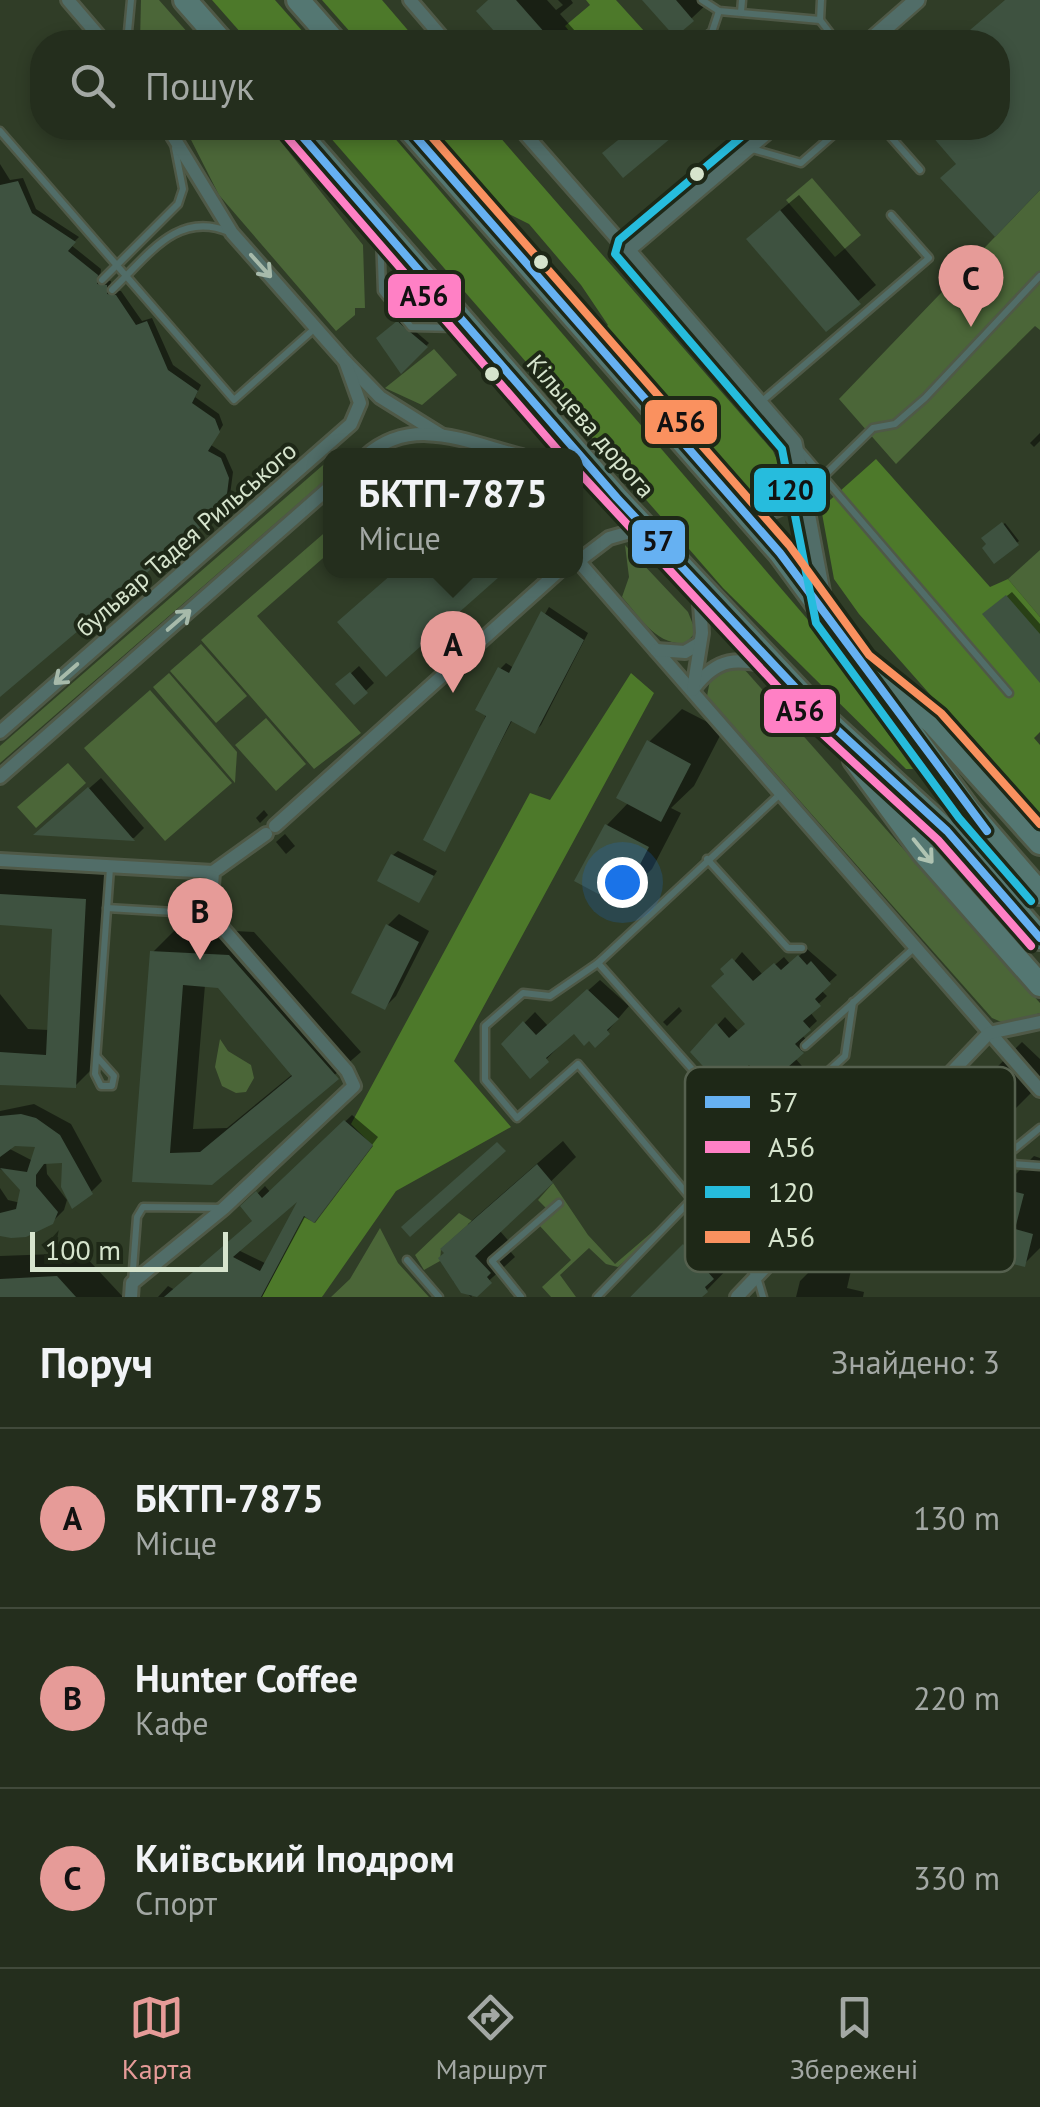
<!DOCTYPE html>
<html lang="uk">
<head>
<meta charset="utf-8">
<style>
	body { margin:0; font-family:"PT Sans",sans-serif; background:#303a2a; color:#f1f3f6 }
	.scale { position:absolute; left:30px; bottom:25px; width:198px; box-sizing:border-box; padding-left:10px; border:5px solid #d6e4cd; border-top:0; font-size:28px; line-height:35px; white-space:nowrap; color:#d6e4cd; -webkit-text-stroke:8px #1e2817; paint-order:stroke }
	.you { position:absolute; left:622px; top:882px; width:35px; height:35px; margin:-25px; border:8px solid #fff; border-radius:50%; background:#1a73e8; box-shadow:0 0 0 15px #1a73e833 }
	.badge { display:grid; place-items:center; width:65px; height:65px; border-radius:50%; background:#e69b98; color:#111; font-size:32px; font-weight:700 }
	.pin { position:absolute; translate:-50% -82px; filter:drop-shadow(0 2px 5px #0008) }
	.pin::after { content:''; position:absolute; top:52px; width:35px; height:30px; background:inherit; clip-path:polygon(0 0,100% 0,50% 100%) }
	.popup { position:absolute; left:323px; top:448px; width:260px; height:130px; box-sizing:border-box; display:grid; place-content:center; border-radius:20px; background:#242e1d; filter:drop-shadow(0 2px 8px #0005); font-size:32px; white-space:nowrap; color:#a3a8a4 }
	.popup b { font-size:38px; color:#f1f3f6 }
	.popup::after { content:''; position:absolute; left:50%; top:100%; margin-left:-20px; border:20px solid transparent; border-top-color:#242e1d }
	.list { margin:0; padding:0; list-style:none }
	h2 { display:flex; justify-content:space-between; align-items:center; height:130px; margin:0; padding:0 40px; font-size:42px }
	h2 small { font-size:32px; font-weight:400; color:#a3a8a4 }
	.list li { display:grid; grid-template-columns:65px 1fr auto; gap:30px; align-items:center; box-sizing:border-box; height:180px; padding:0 40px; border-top:2px solid #414a3b }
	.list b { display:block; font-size:38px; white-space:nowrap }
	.list p { margin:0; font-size:32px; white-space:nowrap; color:#a3a8a4 }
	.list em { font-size:32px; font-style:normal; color:#a3a8a4 }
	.icon { flex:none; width:55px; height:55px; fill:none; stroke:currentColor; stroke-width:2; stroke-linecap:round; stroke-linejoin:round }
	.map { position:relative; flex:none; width:1040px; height:1297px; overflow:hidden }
	.search { position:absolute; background:#242e1d; box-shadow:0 5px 15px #0003; left:30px; right:30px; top:30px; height:110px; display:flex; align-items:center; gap:25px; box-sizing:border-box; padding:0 35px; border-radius:40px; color:#a3a8a4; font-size:38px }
	.sheet { height:670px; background:#242e1d }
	nav { display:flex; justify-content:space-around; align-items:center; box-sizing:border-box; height:140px; border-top:2px solid #414a3b; background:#242e1d; font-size:28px; color:#a3a8a4 }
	nav a { display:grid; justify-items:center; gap:5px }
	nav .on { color:#e69b98 }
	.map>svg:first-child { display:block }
</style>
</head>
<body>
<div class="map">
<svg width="1040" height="1297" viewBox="0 0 1040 1297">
	<rect width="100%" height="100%" fill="#303d27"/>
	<g fill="#4b6638">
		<polygon points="141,0 159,0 196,42 140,42"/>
		<polygon points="185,128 270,128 363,245 365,308 355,308 355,315 336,331 219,195"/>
		<polygon points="812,178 861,235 835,257 786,200"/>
		<polygon points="1040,190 1040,330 1035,326 896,464 839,399"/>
		<polygon points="434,349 457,375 422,405 385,388"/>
		<polygon points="330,459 330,476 0,763 0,746"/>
		<polygon points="330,528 330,552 257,616 361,733 314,769 201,640"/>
		<path d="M 625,545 L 688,612 L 696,632 L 686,643 C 656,646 640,617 622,597 L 629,577 Z"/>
		<polygon points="1040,550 1040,617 1008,579"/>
		<polygon points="201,644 247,696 216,723 170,671"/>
		<polygon points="732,665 744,669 1040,1003 1040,1013 1006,1024 992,1018 707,696 711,675"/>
		<polygon points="169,673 237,752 235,783 153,687"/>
		<polygon points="150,690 232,783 165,841 84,748"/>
		<polygon points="266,718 306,764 276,791 235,745"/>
		<polygon points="68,763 86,783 36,828 17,807"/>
		<polygon points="220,1039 228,1051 251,1065 254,1078 246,1092 236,1093 222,1086 215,1067"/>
		<polygon points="553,1183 588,1235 615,1264 679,1209 679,1212 618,1267 606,1264 589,1248 560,1275 576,1297 551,1297 542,1287 571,1260 539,1225 562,1205 558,1199 547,1209 538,1200"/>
		<polygon points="459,1213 472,1221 441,1249 440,1261 424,1270 415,1255"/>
		<polygon points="380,1228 398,1263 429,1297 331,1297 350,1279"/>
	</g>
	<g fill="#4d792a">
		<polygon points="212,0 275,0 312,42 249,42"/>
		<polygon points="322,0 382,0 418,42 359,42"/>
		<polygon points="586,0 616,0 654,42 578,42 565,26 590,5"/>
		<polygon points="322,128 386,128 809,621 913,769 906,769 723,588"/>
		<polygon points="433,128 492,128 773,451 785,478 780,496 765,501 746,492 604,329 608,325 581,285 529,224 505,212"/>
		<polygon points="876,459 990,587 1008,579 1040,617 1040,732 1034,738 1040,745 1040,819 859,614 834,579 821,508"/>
		<polygon points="631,673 654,693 454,1061 511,1127 396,1191 322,1297 262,1297 304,1217 315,1223 373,1146 351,1124 530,793 550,800"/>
	</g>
	<g fill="#0007" fill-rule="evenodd">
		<polygon points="490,0 547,0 556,10 563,5 558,0 571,0 573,3 560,14 583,40 507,42 479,11"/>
		<polygon points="645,0 711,0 675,34"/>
		<polygon points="1007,0 1040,0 1040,187 959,163 928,128 998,128 998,42 958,42"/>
		<polygon points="0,164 10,180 23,178 36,209 79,237 71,245 101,269 100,280 111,281 110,290 121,291 142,321 152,318 173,365 201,385 195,397 219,414 223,425 211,445 225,454 233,472 230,495 221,506 0,694"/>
		<polygon points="799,195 876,285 826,329 766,222"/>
		<polygon points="402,320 429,343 402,370 379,339"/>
		<polygon points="1040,433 1040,441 1034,447 1030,443"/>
		<polygon points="1005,523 1019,541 995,561 985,538"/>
		<polygon points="1012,592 1040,624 1040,679 990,609"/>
		<polygon points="549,607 588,633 541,725 535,731 513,719 444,848 500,669 506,663 514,668"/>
		<polygon points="359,666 374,683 354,702 339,684"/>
		<polygon points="682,709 723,730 694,786 671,808 681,813 652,869 618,902 607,825 629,802 649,742"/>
		<polygon points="101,778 144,828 134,838 39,832"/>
		<polygon points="264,810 268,815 260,823 256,818"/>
		<polygon points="285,834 295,846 286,854 276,842"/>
		<polygon points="398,851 437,871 419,900 393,855"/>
		<polygon points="0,867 110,875 100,1061 75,1086 0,1083 0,994 28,1029 49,1030 54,927 0,923"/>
		<polygon points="399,914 429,931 396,996 385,1007 388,925"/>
		<path d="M 177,928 L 254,932 L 361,1052 L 211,1182 L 135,1179 L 152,953 ZM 205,985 L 219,986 L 294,1073 L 227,1128 L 193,1129 Z"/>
		<polygon points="807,949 837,975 821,990 827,996 810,1012 817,1021 802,1035 810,1044 795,1058 807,1072 781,1097 749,1061 693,1052 725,1017 739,1032 748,1024 714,986 742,952 763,975 784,957 790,964"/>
		<polygon points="600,980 629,1006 605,1034 574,1031 530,1076 504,1044 535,1012 548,1026"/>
		<polygon points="679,1007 682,1011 667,1026 663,1022"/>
		<polygon points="1022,1042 1040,1059 1040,1084 955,1169 925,1140"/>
		<path d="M 34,1104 L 71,1124 L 102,1181 L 91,1192 L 65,1161 L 46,1161 L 47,1174 L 67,1200 L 64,1210 L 52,1222 L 0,1232 L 0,1188 L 8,1200 L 21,1203 L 21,1183 L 0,1169 L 0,1111 ZM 14,1143 L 39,1144 L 33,1161 L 8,1148 Z"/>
		<path d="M 352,1115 L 378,1137 L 321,1213 L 306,1215 L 262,1297 L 158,1297 L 168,1286 L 175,1290 L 255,1220 L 244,1207 L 265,1186 L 271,1193 ZM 304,1192 L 267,1264 L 238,1250 Z"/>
		<polygon points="563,1141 576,1157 500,1231 514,1247 510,1251 515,1257 471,1297 453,1281 468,1224"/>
		<polygon points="921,1155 937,1159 934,1195 942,1197 938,1211 948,1213 945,1228 911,1262 885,1223 887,1189"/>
		<polygon points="1034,1156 1040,1158 1040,1248 1024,1264 1001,1224 1001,1189"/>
		<polygon points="710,1221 737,1252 728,1261 731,1265 707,1290 692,1297 630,1297"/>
		<polygon points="834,1247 855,1253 847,1288 864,1292 863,1297 796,1297 800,1281"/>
		<polygon points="82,1253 123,1297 0,1297 0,1256"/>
	</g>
	<g fill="#3e5240" fill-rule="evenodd">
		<polygon points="488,0 516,0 553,42 504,42 476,11"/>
		<polygon points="642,0 676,0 694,21 675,37"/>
		<polygon points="1005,0 1040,0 1040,190 995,237 940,178 956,164 925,128 998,128 998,42 956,42"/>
		<polygon points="633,128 683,128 623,178 602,153"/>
		<polygon points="18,181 32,213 76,242 68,251 98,275 97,284 107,285 107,294 116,295 136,325 147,321 168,370 198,391 192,403 215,419 220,432 208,451 221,458 229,478 226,502 216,514 0,697 0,185"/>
		<polygon points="780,210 861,304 826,332 746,239"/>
		<polygon points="397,321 428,347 401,374 376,338"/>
		<polygon points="1002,522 1019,545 994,564 982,548 986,544 981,538"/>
		<polygon points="402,570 493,570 499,577 386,677 337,622 392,574 395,577"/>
		<polygon points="1006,595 1040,634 1040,683 982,614"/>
		<polygon points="541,611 584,640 535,734 511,721 445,852 423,840 486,716 475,710 498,667 509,673"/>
		<polygon points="350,672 368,693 354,705 335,684"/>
		<polygon points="647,740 691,764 661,822 616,798"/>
		<polygon points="88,787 135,841 33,835"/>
		<polygon points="605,824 649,847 619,905 574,881"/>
		<polygon points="391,854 434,876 419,903 377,881"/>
		<polygon points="0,894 86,899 76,1088 0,1085 0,1052 46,1055 52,929 0,925"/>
		<polygon points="386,924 419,942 385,1010 351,993"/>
		<path d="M 150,951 L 229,955 L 339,1079 L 212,1185 L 132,1182 ZM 183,985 L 218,988 L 292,1076 L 200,1152 L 170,1153 Z"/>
		<polygon points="798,955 807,965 811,961 831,984 815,999 821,1006 803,1021 811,1030 795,1044 804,1053 788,1067 801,1082 781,1100 749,1065 723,1088 690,1052 716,1023 729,1038 745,1024 711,986 724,974 720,969 732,958 753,981 774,963 781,970"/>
		<polygon points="587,989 619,1019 607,1030 610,1034 595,1048 589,1041 584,1046 574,1034 546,1058 549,1062 530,1079 501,1044 523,1021 536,1035"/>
		<polygon points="978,1083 1012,1115 956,1173 922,1140"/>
		<polygon points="21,1114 36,1118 60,1135 93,1194 72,1209 61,1187 62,1163 44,1164 36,1175 36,1186 58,1212 53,1224 26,1237 11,1238 0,1236 0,1213 16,1209 20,1190 0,1168 27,1172 35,1147 15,1146 0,1157 0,1116"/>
		<path d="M 344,1120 L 373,1145 L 314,1223 L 304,1216 L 261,1297 L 164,1297 L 252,1221 L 240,1206 L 256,1191 L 262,1198 ZM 297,1202 L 260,1271 L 233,1257 Z"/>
		<polygon points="497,1142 506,1151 410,1237 401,1227"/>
		<polygon points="537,1164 553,1183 475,1256 491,1273 487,1277 492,1283 477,1297 461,1293 438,1258 444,1253 440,1249"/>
		<polygon points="885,1187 905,1192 901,1228 910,1230 907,1244 917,1246 912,1264 876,1259 882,1224 876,1223 876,1215"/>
		<polygon points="999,1188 1024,1194 1015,1229 1033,1234 1025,1267 990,1258 998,1226 990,1224"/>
		<polygon points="683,1244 714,1279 705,1287 708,1292 702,1297 630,1297"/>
		<polygon points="57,1276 76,1297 0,1297 0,1279"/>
	</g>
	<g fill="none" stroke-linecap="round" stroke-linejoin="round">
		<defs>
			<g id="service">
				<polyline points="702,0 719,11 820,20"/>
				<polyline points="821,0 820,20 837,42"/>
				<polyline points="741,12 742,0"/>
				<polyline points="127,42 131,0"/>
				<polyline points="698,42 712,32 719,11"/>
				<polyline points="883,128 920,170"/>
				<polyline points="0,131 234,400 314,329"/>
				<polyline points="749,148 801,163 833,135"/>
				<polyline points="380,234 382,291 411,327 459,328"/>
				<polyline points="102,280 178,204 183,189 175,148"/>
				<path d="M 112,290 C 148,256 177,210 229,232"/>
				<polyline points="761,402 929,258 891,215"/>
				<polyline points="801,451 1009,693"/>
				<polyline points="824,476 873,428 895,424 925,398 1040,276"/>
				<polyline points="779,795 598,963 754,1139 845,1056 853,1002"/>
				<polyline points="707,859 788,948 802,948"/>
				<polyline points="107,908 208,914"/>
				<polyline points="598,963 550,996 523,993 485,1026 485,1080 517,1118 578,1064 757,1277 763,1297"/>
				<polyline points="805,1046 914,948"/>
				<polyline points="97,1057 114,1076 112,1086 101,1086 95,1074 110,868"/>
				<polyline points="889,1138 953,1199 1040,1128"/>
				<polyline points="689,1195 754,1139"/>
				<polyline points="970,1218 980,1209 1001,1163 1040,1166"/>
				<polyline points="855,1241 872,1159"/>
				<polyline points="407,1260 439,1297"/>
				<polyline points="132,1282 137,1217 143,1207 223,1208"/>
				<polyline points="521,1297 492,1261 559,1203"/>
				<polyline points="597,1297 692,1199"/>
			</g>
			<g id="minor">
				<polyline points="68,0 104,42"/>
				<polyline points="410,0 446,42"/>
				<polyline points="168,128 232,233 345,361 380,397 441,435"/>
				<polyline points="520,128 627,250"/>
				<path d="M 366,456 C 413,414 468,443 522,456"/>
				<polyline points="576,563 609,538 644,528"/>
				<polyline points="580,563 1040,1090"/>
				<polyline points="656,650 685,652 700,643"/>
				<path d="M 694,688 C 718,657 736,658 772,666"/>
				<polyline points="693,690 702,633 699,589"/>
				<polyline points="0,732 351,424 360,403 345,361"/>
				<polyline points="0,777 330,487"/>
				<polyline points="275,826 560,570"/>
				<polyline points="0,860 213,872"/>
				<polyline points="131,1297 132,1283 224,1208 354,1086 347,1071 210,914 213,872 266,834"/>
				<polyline points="737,1297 989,1033 1040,1022"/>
			</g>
			<g id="tertiary">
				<polyline points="869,42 917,0"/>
				<polyline points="771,128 627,250 794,443 825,608"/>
				<path d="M 741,504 C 767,517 781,510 803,491"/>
			</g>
			<g id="trunk">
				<polyline points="185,0 222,42"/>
				<polyline points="298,0 335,42"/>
				<polyline points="295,128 617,498 823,717 947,831 1040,938"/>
				<polyline points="408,128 780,553 969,811 1040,893"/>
				<polyline points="889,688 932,722 1040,843"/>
				<polyline points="855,760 923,852 1040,985"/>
			</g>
		</defs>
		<use href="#service" stroke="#4f5947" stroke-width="11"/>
		<use href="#minor" stroke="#4f5947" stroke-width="18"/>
		<use href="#tertiary" stroke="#4f5947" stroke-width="20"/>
		<use href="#trunk" stroke="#4f5947" stroke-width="28"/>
		<use href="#service" stroke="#516d68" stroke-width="6"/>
		<use href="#minor" stroke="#516d68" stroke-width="12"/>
		<use href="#tertiary" stroke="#516d68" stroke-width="15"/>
		<use href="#trunk" stroke="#547772" stroke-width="22"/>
		<defs>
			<g id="bus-1">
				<polyline points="295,128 617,498 823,717 947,831 1040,938"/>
				<polyline points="408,128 780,553 987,831"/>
			</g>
			<g id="bus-2">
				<polyline points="286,136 563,456"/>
				<polyline points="576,469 814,726 938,840 1031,946"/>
			</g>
			<polyline id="bus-3" points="752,128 619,240 615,254 782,449 816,623 959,818 1031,901"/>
			<polyline id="bus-4" points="424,128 789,545 869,655 941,713 1040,824"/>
		</defs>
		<use href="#bus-1" stroke="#1e2817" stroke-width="15"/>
		<use href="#bus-2" stroke="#1e2817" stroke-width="15"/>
		<use href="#bus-3" stroke="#1e2817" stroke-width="15"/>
		<use href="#bus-4" stroke="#1e2817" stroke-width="15"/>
		<use href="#bus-1" stroke="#66b1f2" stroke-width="8"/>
		<use href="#bus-2" stroke="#ff80c5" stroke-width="8"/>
		<use href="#bus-3" stroke="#26bcdd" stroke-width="8"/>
		<use href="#bus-4" stroke="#fa915f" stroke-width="8"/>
	</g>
	<defs><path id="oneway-shaft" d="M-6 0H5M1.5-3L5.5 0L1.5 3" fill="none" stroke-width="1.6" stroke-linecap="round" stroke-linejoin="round" transform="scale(2.5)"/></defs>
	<g stroke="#a7baaa">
		<use href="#oneway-shaft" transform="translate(261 266) rotate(48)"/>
		<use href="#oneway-shaft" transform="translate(179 620) rotate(-41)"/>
		<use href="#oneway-shaft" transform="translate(66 674) rotate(139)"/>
	</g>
	<use stroke="#afc3b2" href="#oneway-shaft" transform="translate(923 851) rotate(51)"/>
	<g fill="#d6e4cd" stroke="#1e2817" stroke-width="4">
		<circle cx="697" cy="174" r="9"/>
		<circle cx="541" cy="262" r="9"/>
		<circle cx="492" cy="374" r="9"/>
	</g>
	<g text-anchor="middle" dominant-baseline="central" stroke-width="8" stroke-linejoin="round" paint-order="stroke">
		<g font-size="25" fill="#d6e4cd" stroke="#1e2817">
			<text transform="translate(591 426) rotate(49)">Кільцева дорога</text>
			<text transform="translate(186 539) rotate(-41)">бульвар Тадея Рильського</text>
		</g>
	</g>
	<rect x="685" y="1067" width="330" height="205" rx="15" fill="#1e2817" stroke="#55604e" stroke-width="2.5"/>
	<rect x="705" y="1096" width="45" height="12" fill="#66b1f2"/>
	<rect x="705" y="1141" width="45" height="12" fill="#ff80c5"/>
	<rect x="705" y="1186" width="45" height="12" fill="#26bcdd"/>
	<rect x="705" y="1231" width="45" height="12" fill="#fa915f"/>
	<g font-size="28" fill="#d6e4cd">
		<text x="768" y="1112">57</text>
		<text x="768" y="1157">A56</text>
		<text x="768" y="1202">120</text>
		<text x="768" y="1247">А56</text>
	</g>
	<g stroke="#1e2817" stroke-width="4">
		<rect x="386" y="272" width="77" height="48" rx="10" fill="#ff80c5"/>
		<rect x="643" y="398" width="76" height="48" rx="10" fill="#fa915f"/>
		<rect x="752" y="466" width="76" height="48" rx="10" fill="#26bcdd"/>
		<rect x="630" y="518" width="57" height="48" rx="10" fill="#66b1f2"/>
		<rect x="762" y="687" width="76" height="48" rx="10" fill="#ff80c5"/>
	</g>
	<g font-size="28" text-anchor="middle" font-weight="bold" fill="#111">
		<text x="424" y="306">A56</text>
		<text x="681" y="432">А56</text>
		<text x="790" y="500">120</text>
		<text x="658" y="551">57</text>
		<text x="800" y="721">A56</text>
	</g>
</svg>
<div class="scale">100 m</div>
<div class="you"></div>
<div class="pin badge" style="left:453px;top:693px">A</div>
<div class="popup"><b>БКТП-7875</b>Місце</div>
<div class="pin badge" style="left:200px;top:960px">B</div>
<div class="pin badge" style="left:971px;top:327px">C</div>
<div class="search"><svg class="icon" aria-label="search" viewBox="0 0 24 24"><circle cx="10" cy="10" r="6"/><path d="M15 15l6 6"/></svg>Пошук</div>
</div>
<section class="sheet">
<h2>Поруч<small>Знайдено: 3</small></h2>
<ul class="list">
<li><span class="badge">A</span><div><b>БКТП-7875</b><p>Місце</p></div><em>130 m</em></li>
<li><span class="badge">B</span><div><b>Hunter Coffee</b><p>Кафе</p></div><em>220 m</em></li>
<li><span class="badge">C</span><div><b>Київський Іподром</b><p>Спорт</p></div><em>330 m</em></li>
</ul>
</section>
<nav>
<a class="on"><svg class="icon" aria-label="map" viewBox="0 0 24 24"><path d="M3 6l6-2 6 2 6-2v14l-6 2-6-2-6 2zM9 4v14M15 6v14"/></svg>Карта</a>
<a><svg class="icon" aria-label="directions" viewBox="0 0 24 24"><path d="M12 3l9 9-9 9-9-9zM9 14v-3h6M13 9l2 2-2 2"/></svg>Маршрут</a>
<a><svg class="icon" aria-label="saved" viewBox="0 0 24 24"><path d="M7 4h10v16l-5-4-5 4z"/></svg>Збережені</a>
</nav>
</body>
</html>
